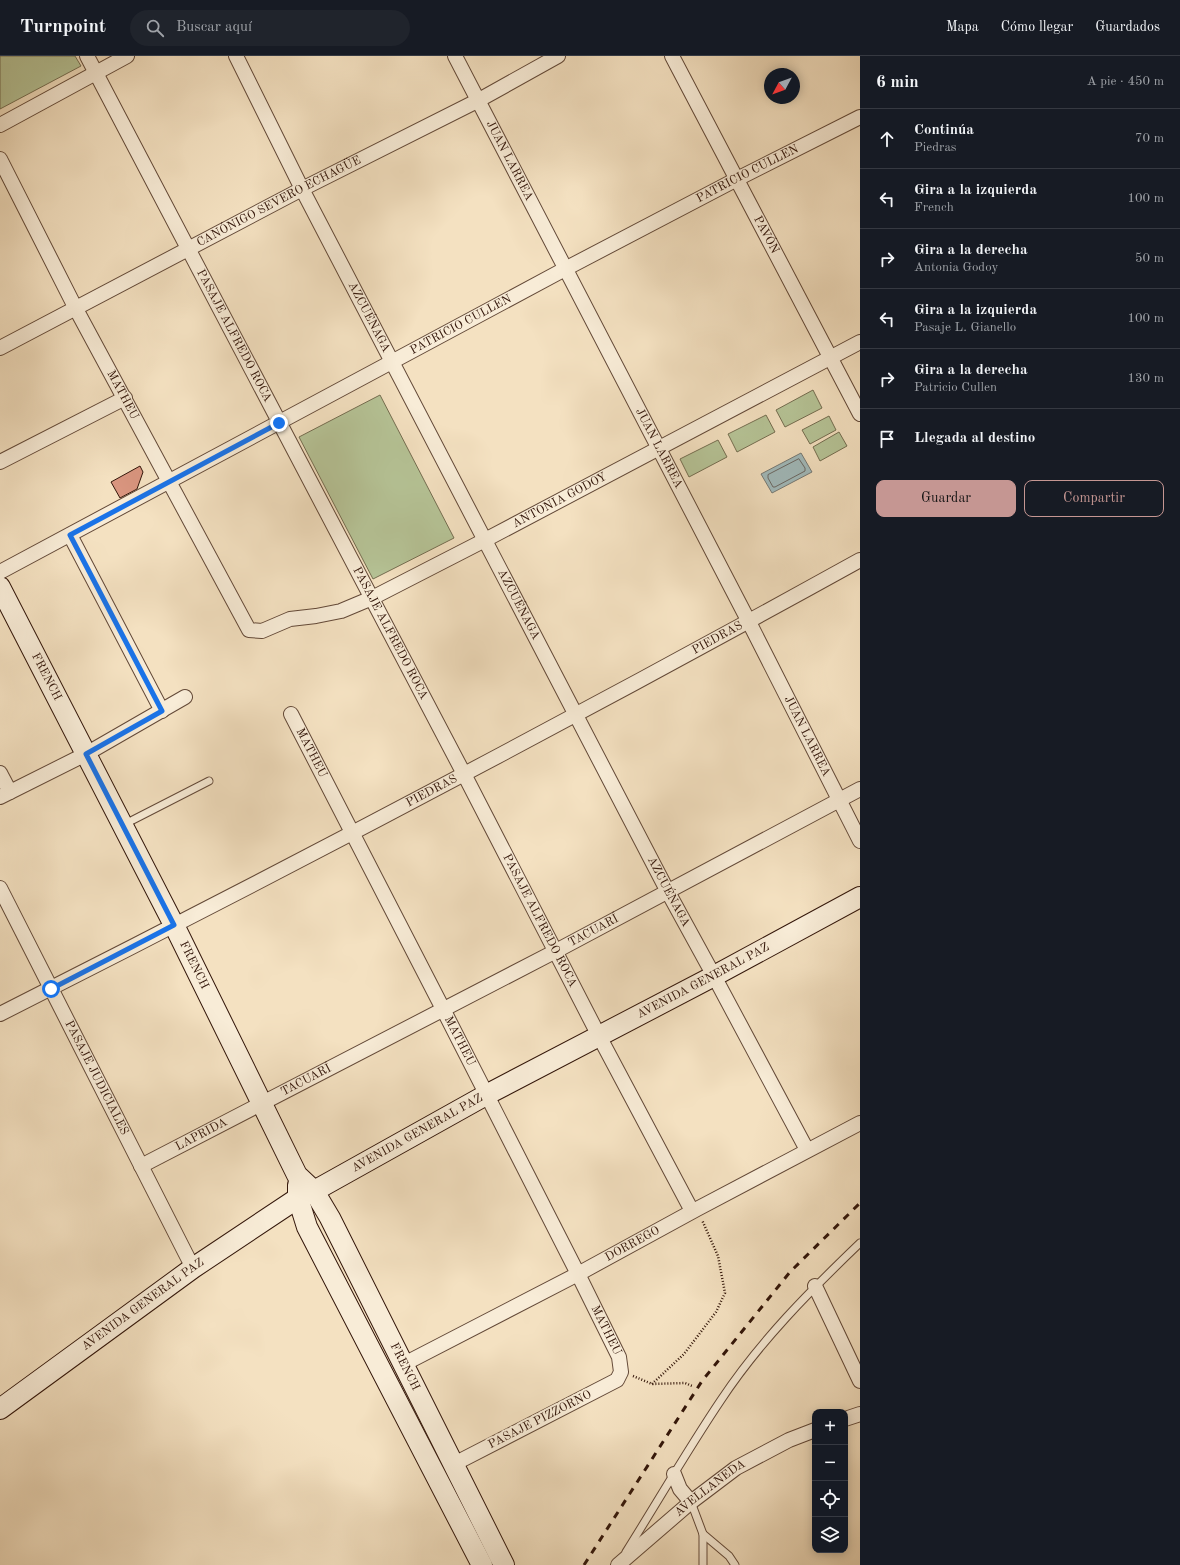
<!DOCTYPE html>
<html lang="es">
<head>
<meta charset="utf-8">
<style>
	body { margin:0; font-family:"Old Standard TT",serif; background:#20242c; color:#f1f3f6 }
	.controls { position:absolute; right:12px; bottom:12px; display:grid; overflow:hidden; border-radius:8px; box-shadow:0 2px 10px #0003 }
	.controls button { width:36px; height:36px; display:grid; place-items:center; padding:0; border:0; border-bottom:1px solid #363941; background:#171b24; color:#f1f3f6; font:20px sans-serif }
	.compass { position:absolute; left:764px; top:12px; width:36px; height:36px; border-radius:50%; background:#171b24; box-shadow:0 2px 10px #0003; rotate:229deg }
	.stop { position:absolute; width:12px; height:12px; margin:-9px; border:3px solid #1a73e8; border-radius:50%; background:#fff }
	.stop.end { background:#1a73e8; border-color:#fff; box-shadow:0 1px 4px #0008 }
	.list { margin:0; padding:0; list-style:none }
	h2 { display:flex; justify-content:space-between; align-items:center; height:52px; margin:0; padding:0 16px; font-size:17px }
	h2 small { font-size:13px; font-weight:400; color:#9ea1a6 }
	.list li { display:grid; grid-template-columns:26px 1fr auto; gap:12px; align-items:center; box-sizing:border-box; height:60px; padding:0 16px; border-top:1px solid #363941 }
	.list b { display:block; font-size:15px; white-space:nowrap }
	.list p { margin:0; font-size:13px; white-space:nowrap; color:#9ea1a6 }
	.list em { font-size:13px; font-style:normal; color:#9ea1a6 }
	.actions { display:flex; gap:8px; padding:12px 16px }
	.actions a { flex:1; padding:9px 0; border:1px solid #c59692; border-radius:8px; text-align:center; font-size:14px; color:#c59692 }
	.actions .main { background:#c59692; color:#111 }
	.icon { flex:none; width:22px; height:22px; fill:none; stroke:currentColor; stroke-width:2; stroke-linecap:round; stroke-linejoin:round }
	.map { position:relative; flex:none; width:860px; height:1509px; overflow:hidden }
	header { display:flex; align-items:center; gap:24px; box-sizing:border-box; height:56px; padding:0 20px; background:#171b24; border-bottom:1px solid #363941 }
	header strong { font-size:19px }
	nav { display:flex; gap:22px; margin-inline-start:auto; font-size:14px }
	.search { width:280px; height:36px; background:#20242c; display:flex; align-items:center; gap:10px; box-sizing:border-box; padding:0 14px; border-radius:22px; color:#9ea1a6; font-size:15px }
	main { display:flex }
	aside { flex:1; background:#171b24 }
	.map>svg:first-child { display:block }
</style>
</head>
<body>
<header>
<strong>Turnpoint</strong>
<div class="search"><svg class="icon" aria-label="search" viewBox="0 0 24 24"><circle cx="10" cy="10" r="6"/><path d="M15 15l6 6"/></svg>Buscar aquí</div>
<nav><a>Mapa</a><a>Cómo llegar</a><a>Guardados</a></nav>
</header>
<main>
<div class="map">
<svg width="860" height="1509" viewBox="0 0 860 1509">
	<rect width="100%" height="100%" fill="#f4e1c1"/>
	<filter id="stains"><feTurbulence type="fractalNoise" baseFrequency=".005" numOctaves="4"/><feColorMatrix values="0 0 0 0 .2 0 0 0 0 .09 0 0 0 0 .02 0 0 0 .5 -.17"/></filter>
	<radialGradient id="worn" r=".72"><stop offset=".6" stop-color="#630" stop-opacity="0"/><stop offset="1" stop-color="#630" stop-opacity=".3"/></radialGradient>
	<g fill="#b6c497" stroke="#746d50">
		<polygon points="0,0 75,0 81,10 0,53"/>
		<polygon points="813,334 822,352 785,371 776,354"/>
		<polygon points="380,339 454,482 373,523 299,381"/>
		<polygon points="766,359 775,376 737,396 728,378"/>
		<polygon points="829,360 836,374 810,388 802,374"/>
		<polygon points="839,376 847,390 820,405 813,391"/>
		<polygon points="718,384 727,401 689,421 680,403"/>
	</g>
	<polygon fill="#a1bbbd" stroke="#757975" points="801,397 812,416 772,437 761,418"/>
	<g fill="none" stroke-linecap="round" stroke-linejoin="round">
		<polygon stroke="#6a6864" stroke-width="1" points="799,403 805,412 805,415 775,431 773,431 768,422 768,419"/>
	</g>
	<polygon fill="#d9957f" stroke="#33160a" points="140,410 143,416 137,433 120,442 111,426"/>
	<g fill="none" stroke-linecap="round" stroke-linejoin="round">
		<defs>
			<g id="lane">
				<polyline points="123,769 209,725"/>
				<polyline points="691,1446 703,1478 703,1509"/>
				<polyline points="703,1478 729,1500 735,1509"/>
				<path d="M 626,1496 C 658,1445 688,1393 721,1344 C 760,1285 810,1235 860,1187"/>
			</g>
			<g id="street">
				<path id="s1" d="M 87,0 L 464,718 L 599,980 L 692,1155"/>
				<path id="s2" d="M 236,0 L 302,133 L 668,836 L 714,920 L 807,1094"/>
				<path id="s3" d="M 455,0 L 749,566 L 860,785"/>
				<path id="s4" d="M 672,0 L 860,358"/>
				<polyline points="0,69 127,0"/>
				<path id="s5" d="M 0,103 L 76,253 L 249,574 L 262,575 L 290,563 L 316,560 L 341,555 L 372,542 L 485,484 L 860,286"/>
				<path id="s6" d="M 0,292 L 302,133 L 479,44 L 558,0"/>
				<polyline points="0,406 125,342"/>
				<polyline points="70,479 162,655"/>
				<path id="s7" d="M 0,516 L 565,213 L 737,123 L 860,61"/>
				<path id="s8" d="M 291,658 L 443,953 L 578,1218 L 619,1301 L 621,1316 L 617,1324 L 454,1408"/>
				<polyline points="0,717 10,736"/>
				<polyline points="0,741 86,698 185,641"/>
				<path id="s9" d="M 0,832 L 193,1212"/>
				<path id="s10" d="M 0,958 C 289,812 576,661 860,504"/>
				<path id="s11" d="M 141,1110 L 556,895 L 860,733"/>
				<polyline points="815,1230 860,1325"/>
				<path id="s12" d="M 404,1308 L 578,1218 L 697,1153 L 860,1067"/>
				<polyline points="845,1363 860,1358"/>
				<polyline points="674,1418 680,1433 691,1446"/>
				<path id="s13" d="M 618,1509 L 691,1446 L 736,1412 L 789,1384 L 815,1374"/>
			</g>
			<g id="secondary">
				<path id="s14" d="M 0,531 L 174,869 L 297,1119 L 314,1135 L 330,1162 L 504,1509"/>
				<polyline points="298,1129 298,1142 307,1171 482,1509"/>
				<path id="s15" d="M 0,1353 L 193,1212 L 298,1142 L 314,1135 L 486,1039 L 714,920 L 860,841"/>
			</g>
		</defs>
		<use href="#lane" stroke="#634938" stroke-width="9"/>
		<use href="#street" stroke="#634938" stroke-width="16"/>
		<use href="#secondary" stroke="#33160a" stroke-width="22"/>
		<g stroke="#33160a" stroke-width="2.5" stroke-dasharray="1 2" stroke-linecap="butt">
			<polyline points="633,1320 652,1328 685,1327 692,1330"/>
			<polyline points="652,1328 684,1298 716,1256 725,1237 718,1200 702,1164"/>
		</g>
		<use href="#lane" stroke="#f8ecd7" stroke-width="7"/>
		<use href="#street" stroke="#f8ecd7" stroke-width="14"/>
		<use href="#secondary" stroke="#f8ecd7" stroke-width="20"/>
		<polyline stroke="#33160a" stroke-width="3" stroke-dasharray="7 7" stroke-linecap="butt" points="584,1509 702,1325 790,1216 860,1147"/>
	</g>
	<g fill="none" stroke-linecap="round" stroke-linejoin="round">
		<polyline stroke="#1a73e8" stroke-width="5" points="51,933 174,869 86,698 162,655 70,479 279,367"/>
	</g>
	<g text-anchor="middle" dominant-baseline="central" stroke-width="4" stroke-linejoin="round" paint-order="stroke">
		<g font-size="12" fill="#33160a" stroke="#f8ecd7">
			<text stroke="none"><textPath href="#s3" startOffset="118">JUAN LARREA</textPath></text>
			<text stroke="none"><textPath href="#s7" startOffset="847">PATRICIO CULLEN</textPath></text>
			<text stroke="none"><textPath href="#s6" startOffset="315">CANÓNIGO SEVERO ECHAGÜE</textPath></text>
			<text stroke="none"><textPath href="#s4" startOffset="202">PAVÓN</textPath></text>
			<text stroke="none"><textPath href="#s2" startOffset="293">AZCUÉNAGA</textPath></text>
			<text stroke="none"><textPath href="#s7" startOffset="523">PATRICIO CULLEN</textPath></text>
			<text stroke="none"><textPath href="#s1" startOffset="316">PASAJE ALFREDO ROCA</textPath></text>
			<text stroke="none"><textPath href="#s5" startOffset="266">MATHEU</textPath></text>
			<text stroke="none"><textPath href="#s3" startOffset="442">JUAN LARREA</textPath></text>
			<text stroke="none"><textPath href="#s5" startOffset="873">ANTONIA GODOY</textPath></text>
			<text stroke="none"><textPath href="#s2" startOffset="617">AZCUÉNAGA</textPath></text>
			<text stroke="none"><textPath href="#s1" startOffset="652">PASAJE ALFREDO ROCA</textPath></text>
			<text stroke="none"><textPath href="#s10" startOffset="810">PIEDRAS</textPath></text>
			<text stroke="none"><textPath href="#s14" startOffset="101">FRENCH</textPath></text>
			<text stroke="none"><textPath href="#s3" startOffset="766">JUAN LARREA</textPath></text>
			<text stroke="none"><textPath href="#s8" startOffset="44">MATHEU</textPath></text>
			<text stroke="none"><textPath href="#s10" startOffset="486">PIEDRAS</textPath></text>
			<text stroke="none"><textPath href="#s2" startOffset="941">AZCUÉNAGA</textPath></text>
			<text stroke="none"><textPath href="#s1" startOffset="976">PASAJE ALFREDO ROCA</textPath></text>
			<text stroke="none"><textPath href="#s11" startOffset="510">TACUARÍ</textPath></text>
			<text stroke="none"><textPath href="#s14" startOffset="425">FRENCH</textPath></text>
			<text stroke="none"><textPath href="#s15" startOffset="825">AVENIDA GENERAL PAZ</textPath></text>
			<text stroke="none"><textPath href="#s8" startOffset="368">MATHEU</textPath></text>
			<text stroke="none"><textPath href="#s9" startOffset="213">PASAJE JUDICIALES</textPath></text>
			<text stroke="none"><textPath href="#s11" startOffset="186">TACUARÍ</textPath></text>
			<text stroke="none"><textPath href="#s15" startOffset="501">AVENIDA GENERAL PAZ</textPath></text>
			<text stroke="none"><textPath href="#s11" startOffset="68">LAPRIDA</textPath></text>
			<text stroke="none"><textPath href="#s12" startOffset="258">DORREGO</textPath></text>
			<text stroke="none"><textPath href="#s15" startOffset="177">AVENIDA GENERAL PAZ</textPath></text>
			<text stroke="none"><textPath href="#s8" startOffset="692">MATHEU</textPath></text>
			<text stroke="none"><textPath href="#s14" startOffset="880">FRENCH</textPath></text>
			<text transform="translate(540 1364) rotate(-27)">PASAJE PIZZORNO</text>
			<text stroke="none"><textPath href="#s13" startOffset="120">AVELLANEDA</textPath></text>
		</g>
	</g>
	<rect width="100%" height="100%" filter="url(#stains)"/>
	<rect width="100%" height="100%" fill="url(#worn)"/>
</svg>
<div class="controls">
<button>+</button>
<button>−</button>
<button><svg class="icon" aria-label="locate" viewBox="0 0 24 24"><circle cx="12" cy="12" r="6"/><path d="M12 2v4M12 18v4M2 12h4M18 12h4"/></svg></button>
<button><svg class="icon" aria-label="layers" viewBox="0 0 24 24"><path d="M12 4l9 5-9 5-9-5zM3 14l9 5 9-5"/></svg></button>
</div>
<svg class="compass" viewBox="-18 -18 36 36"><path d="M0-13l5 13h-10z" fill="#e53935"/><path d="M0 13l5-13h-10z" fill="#9ea1a6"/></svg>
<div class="stop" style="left:51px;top:933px"></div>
<div class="stop end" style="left:279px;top:367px"></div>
</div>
<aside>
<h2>6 min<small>A pie · 450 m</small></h2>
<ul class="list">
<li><svg class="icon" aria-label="ahead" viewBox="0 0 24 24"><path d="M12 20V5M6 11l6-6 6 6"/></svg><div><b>Continúa</b><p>Piedras</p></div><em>70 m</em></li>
<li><svg class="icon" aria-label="left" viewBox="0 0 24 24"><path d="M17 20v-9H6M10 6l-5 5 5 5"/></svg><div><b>Gira a la izquierda</b><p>French</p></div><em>100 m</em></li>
<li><svg class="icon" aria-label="right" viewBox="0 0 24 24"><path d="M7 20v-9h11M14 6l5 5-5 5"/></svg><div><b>Gira a la derecha</b><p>Antonia Godoy</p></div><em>50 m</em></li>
<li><svg class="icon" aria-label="left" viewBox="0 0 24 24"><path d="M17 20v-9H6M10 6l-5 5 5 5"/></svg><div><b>Gira a la izquierda</b><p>Pasaje L. Gianello</p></div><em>100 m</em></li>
<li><svg class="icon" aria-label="right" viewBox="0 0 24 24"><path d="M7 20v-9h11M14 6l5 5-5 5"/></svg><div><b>Gira a la derecha</b><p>Patricio Cullen</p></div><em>130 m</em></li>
<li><svg class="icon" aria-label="arrive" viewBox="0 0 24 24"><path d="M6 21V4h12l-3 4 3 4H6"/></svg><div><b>Llegada al destino</b></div></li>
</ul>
<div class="actions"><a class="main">Guardar</a><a>Compartir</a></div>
</aside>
</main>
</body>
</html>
